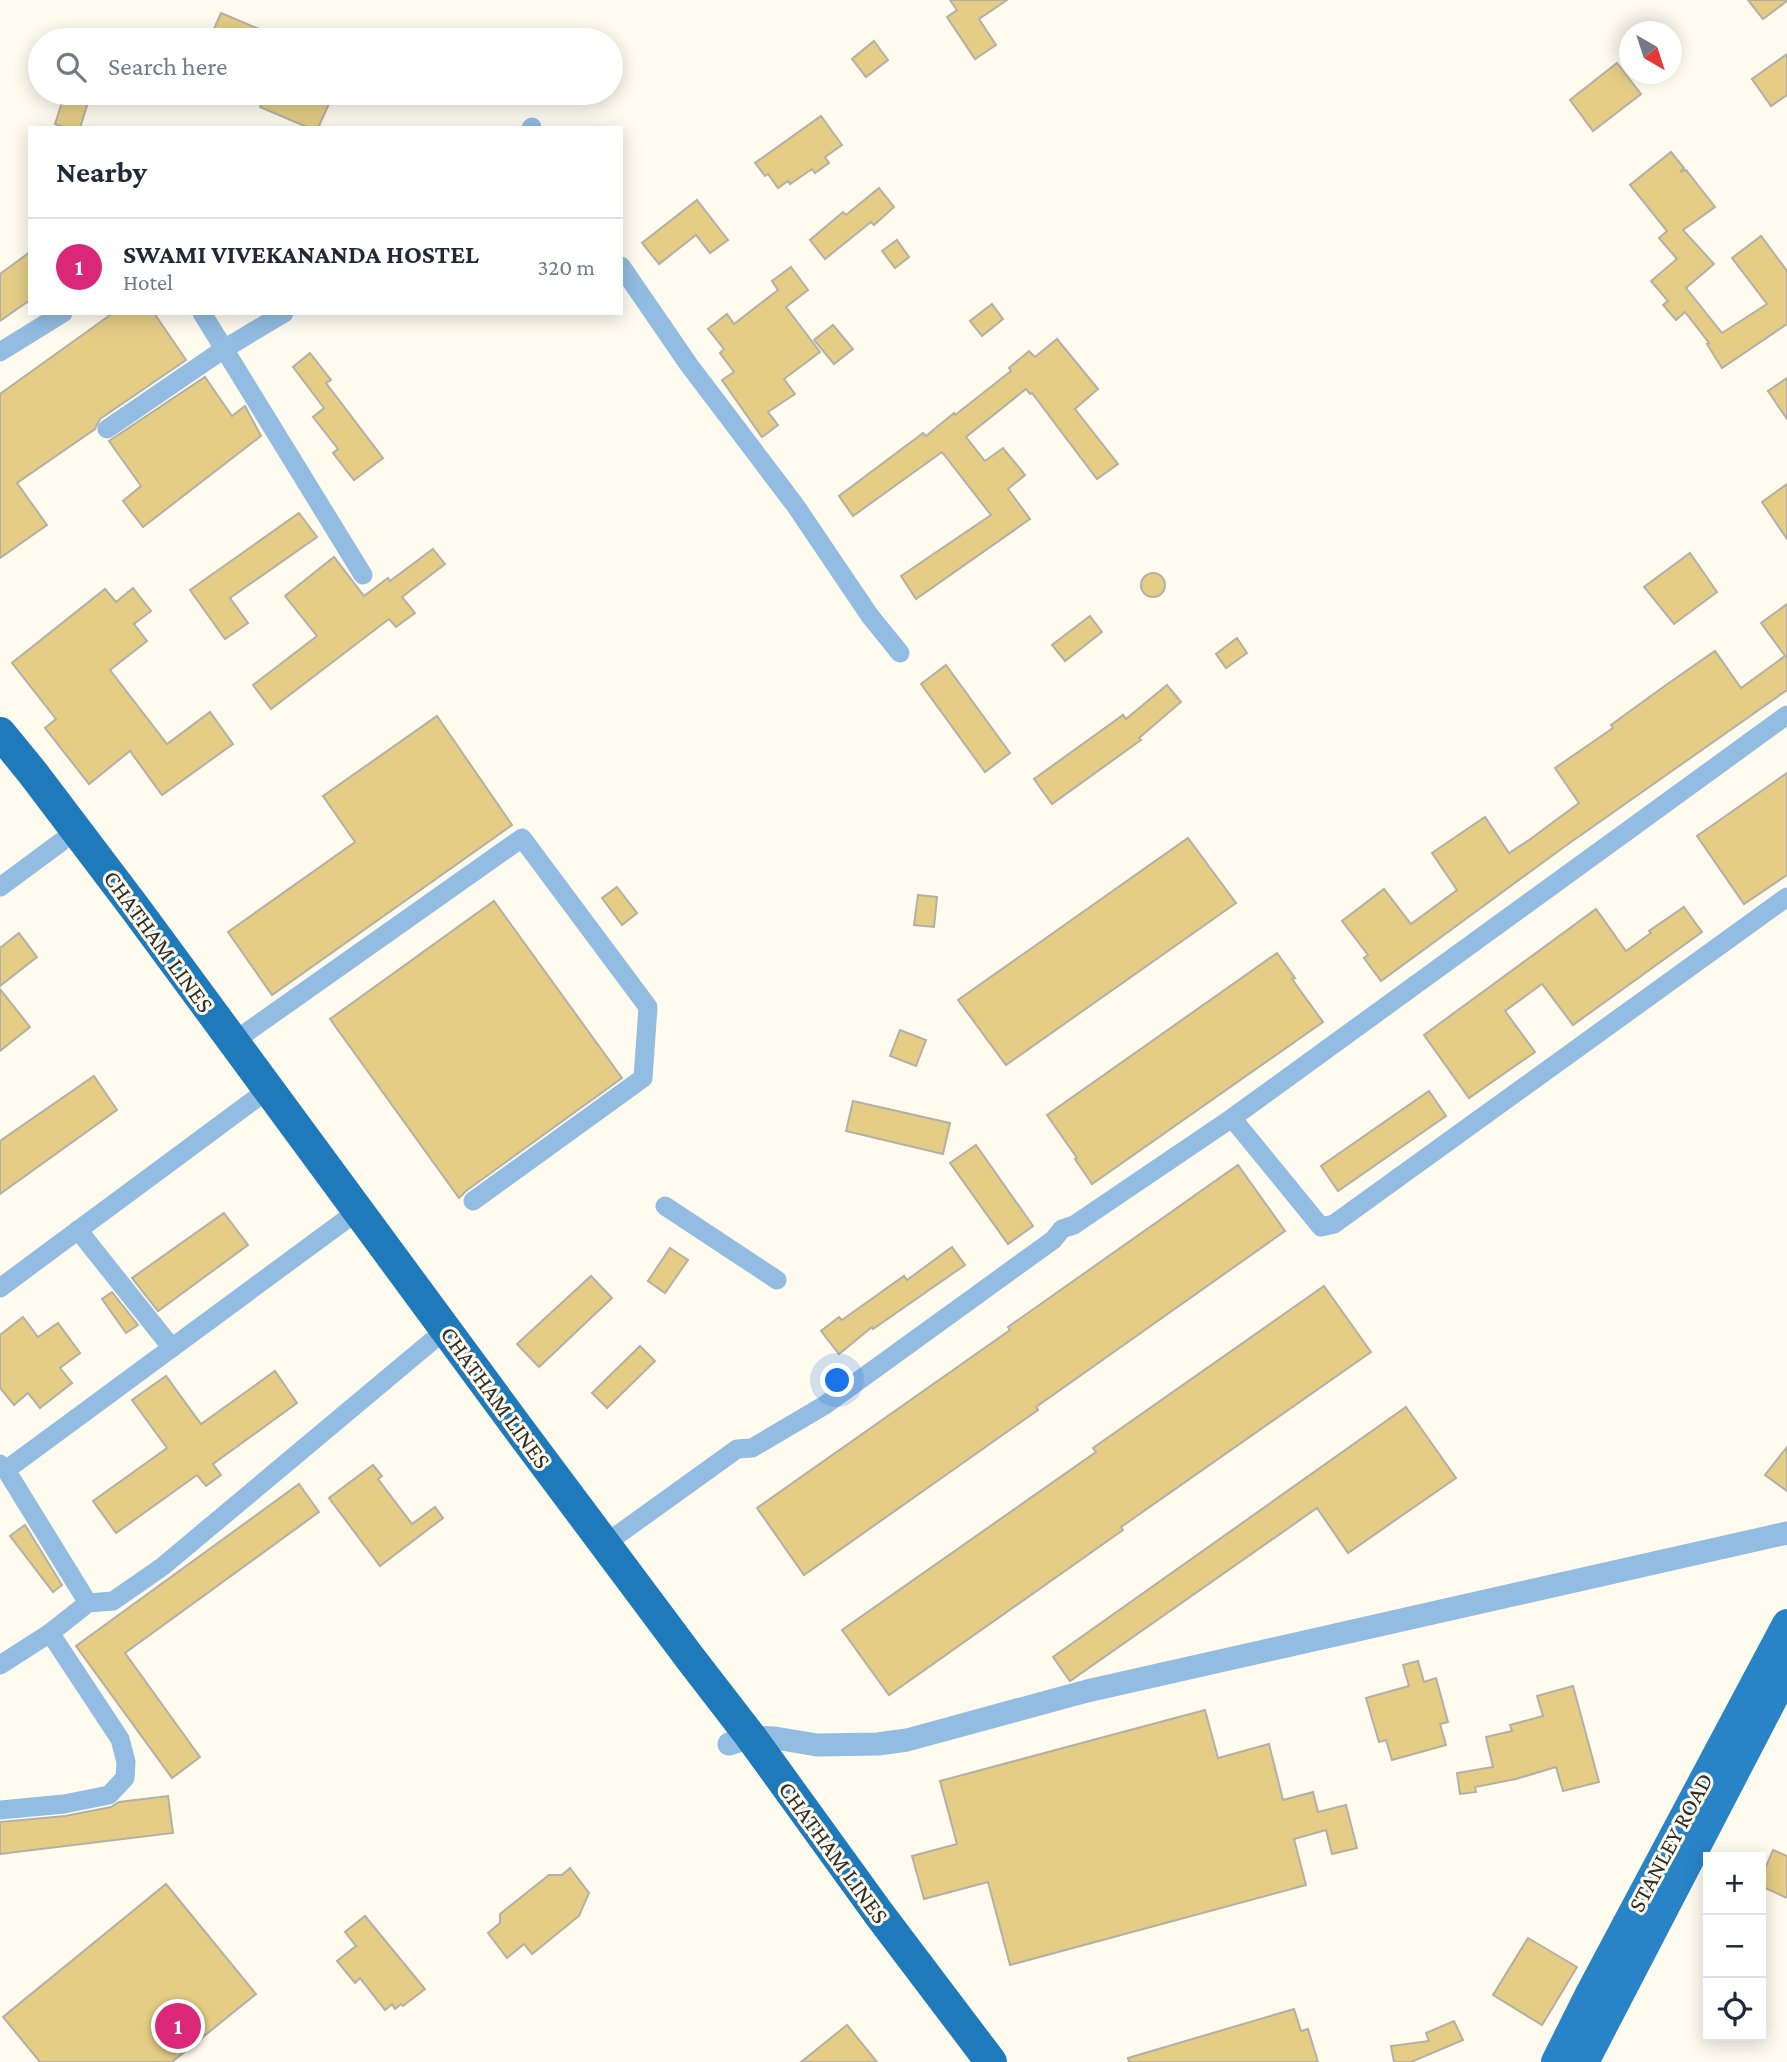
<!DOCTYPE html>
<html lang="en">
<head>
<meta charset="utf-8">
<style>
	body { margin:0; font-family:"Crimson Pro",serif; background:#f6f6f7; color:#1f2937 }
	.controls { position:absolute; right:21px; bottom:21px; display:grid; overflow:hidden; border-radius:0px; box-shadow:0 4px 18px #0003 }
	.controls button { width:63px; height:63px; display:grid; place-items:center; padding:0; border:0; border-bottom:2px solid #e0e1e3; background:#fff; color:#1f2937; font:35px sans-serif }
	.compass { position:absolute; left:1619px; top:21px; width:63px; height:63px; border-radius:50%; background:#fff; box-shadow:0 4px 18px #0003; rotate:141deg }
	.you { position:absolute; left:838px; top:1381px; width:24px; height:24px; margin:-18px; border:5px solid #fff; border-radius:50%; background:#1a73e8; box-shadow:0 0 0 10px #1a73e833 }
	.badge { display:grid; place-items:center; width:46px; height:46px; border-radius:50%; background:#db2777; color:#fff; font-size:23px; font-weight:700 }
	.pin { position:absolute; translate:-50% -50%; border:4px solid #fff; box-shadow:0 2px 7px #0006 }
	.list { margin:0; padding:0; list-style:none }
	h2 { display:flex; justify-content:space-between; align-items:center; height:91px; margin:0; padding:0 28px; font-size:30px }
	h2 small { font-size:23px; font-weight:400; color:#747a83 }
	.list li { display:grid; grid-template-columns:46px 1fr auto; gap:21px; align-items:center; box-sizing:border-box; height:98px; padding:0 28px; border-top:2px solid #e0e1e3 }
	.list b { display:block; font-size:26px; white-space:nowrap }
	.list p { margin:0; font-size:23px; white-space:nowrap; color:#747a83 }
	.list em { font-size:23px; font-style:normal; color:#747a83 }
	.icon { flex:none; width:38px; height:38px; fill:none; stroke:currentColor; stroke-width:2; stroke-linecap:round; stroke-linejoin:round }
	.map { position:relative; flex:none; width:1787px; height:2062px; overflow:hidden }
	.search { position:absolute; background:#fff; box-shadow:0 4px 18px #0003; left:28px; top:28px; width:595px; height:77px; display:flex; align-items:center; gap:18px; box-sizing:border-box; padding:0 24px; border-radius:38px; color:#747a83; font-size:26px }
	.panel { position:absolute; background:#fff; box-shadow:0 4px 18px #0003; left:28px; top:126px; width:595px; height:189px; border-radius:0px }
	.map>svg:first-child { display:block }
</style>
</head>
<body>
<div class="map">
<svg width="1787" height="2062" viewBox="0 0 1787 2062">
	<rect width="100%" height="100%" fill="#fffbef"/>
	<g fill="#e5cd85" stroke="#b4b0a5" stroke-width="2">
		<polygon points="950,0 1007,0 979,19 996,45 975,59 947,17 957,10"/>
		<polygon points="1748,0 1787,0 1787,1 1763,19"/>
		<polygon points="221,13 285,40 209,40"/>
		<polygon points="874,41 888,60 866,77 852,59"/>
		<polygon points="1787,54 1787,95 1771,106 1752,79"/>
		<polygon points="1617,63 1641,94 1593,131 1570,100"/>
		<polygon points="65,93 91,93 80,128 67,128 55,124"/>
		<polygon points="266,93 334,93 318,128 309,128 260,107"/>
		<polygon points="821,116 842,145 825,157 829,163 815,173 812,169 790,184 788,181 778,188 768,174 765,176 755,163"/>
		<polygon points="1671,152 1684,168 1680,172 1686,170 1715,207 1683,230 1714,264 1686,288 1722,333 1767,304 1732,258 1761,236 1787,271 1787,324 1722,368 1707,344 1709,343 1685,312 1676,320 1663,305 1668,301 1651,281 1677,259 1659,238 1667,231 1630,185"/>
		<polygon points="879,188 894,207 874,225 871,222 825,259 810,240 843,212 846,215"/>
		<polygon points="697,200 728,240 710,253 696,235 659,264 642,243"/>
		<polygon points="897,240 909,257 895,268 882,251"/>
		<polygon points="30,252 30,300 0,321 0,274"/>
		<polygon points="791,267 808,290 786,307 820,352 784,379 795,394 768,412 778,425 762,437 722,380 734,372 720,353 724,349 708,329 727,314 734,324 778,290 772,281"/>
		<polygon points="992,304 1003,319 982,336 970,321"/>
		<polygon points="113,313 154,313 186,360 100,419 95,429 17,483 47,525 0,558 0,394"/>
		<polygon points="833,325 853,349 834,364 814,340"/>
		<polygon points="1057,339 1098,389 1075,409 1118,464 1097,479 1032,393 1030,394 1026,389 966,437 985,461 1003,448 1025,475 1008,489 1030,519 916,599 901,576 991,515 942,452 853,516 839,496 923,433 926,436 954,413 955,415 1011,371 1009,368 1029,351 1035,357"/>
		<polygon points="310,353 331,380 326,383 383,458 354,480 333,453 338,449 313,417 324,408 293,367"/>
		<polygon points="205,377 232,416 245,406 261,436 143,527 123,501 141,486 109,441"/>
		<polygon points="1787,378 1787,419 1768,391"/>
		<polygon points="1787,484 1787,539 1762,502"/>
		<polygon points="299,513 317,537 230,598 248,623 225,639 190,590"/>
		<polygon points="433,549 445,564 402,597 415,613 396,627 389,619 271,709 253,685 317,636 285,596 334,557 364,596 388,578 390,581"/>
		<polygon points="1690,553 1717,592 1674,624 1644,587"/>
		<circle cx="1153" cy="585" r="12"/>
		<polygon points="133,588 151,611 134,624 147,641 110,670 167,744 210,712 233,744 162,795 130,751 89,784 45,728 56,719 12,663 105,589 116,602"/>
		<polygon points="1787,604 1787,690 1564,847 1381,981 1364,958 1368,955 1342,921 1384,889 1411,924 1457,890 1432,853 1485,817 1509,853 1529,840 1579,803 1555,768 1613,728 1611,725 1666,685 1715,651 1741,688 1785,656 1761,623"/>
		<polygon points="1090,616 1102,632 1065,661 1052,645"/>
		<polygon points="1237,638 1247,653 1226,668 1216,654"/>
		<polygon points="946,665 1010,753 985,772 921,684"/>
		<polygon points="1167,685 1181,702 1139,738 1141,740 1052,804 1034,779 1123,715 1126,719"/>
		<polygon points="437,716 512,825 272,995 228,932 355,842 323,796"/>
		<polygon points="1787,773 1787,875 1744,904 1697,836"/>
		<polygon points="1188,838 1236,903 1006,1065 958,1000"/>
		<polygon points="617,887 637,913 622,925 602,898"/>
		<polygon points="918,895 937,897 934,927 914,925"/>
		<polygon points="494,901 622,1078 466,1191 459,1198 330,1019"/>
		<polygon points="1684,907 1702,932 1573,1025 1542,984 1505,1011 1535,1052 1469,1098 1424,1035 1596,909 1626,951 1651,933 1649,931"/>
		<polygon points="19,933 37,957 0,986 0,948"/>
		<polygon points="1277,953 1295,978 1292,979 1323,1022 1092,1184 1075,1159 1077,1158 1047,1115"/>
		<polygon points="0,989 30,1027 0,1051"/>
		<polygon points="900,1030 926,1040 916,1066 890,1056"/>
		<polygon points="94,1076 117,1110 0,1194 0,1141"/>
		<polygon points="1429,1091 1446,1116 1338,1191 1321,1166"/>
		<polygon points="853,1101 950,1123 943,1154 846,1131"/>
		<polygon points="976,1145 1033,1226 1008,1244 950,1163"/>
		<polygon points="1238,1165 1285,1231 1036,1407 1038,1410 804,1575 757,1508 1010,1330 1008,1327"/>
		<polygon points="224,1213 248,1245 158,1311 132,1278"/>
		<polygon points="952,1247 965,1265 873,1329 872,1327 839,1354 821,1331 839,1317 842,1320 904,1276 907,1280"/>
		<polygon points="670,1248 688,1260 665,1293 648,1281"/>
		<polygon points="591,1276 612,1298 539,1367 517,1344"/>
		<polygon points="1324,1286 1371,1352 1121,1527 1123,1530 889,1695 842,1630 1096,1452 1093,1448"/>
		<polygon points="112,1292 138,1325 126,1333 102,1299"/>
		<polygon points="23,1317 38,1337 58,1323 80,1353 60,1368 72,1383 40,1408 28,1393 14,1405 0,1388 0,1335"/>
		<polygon points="640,1346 655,1361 607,1408 592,1393"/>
		<polygon points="275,1371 297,1403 213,1464 221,1475 206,1486 197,1475 116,1533 93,1501 167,1448 132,1400 166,1376 201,1424"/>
		<polygon points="1406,1407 1456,1478 1348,1553 1317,1508 1070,1681 1053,1657"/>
		<polygon points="1787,1447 1787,1491 1765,1475"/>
		<polygon points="373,1465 382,1476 378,1479 412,1524 435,1507 443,1518 380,1566 329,1498"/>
		<polygon points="299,1484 319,1512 125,1653 200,1757 172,1778 76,1646"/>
		<polygon points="25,1525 62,1585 53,1592 10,1536"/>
		<polygon points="1418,1661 1424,1682 1436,1678 1448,1722 1440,1724 1446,1745 1392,1760 1386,1740 1379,1742 1366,1698 1409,1686 1403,1665"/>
		<polygon points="1573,1686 1599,1782 1563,1791 1556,1767 1516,1779 1475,1787 1476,1792 1460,1794 1457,1773 1493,1767 1486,1737 1512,1731 1510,1725 1543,1716 1537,1696"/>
		<polygon points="1205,1710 1218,1758 1269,1744 1283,1800 1313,1792 1318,1812 1346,1805 1357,1848 1332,1854 1326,1830 1294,1839 1306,1885 1010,1965 988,1882 924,1899 912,1856 957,1844 940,1781"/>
		<polygon points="168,1796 173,1833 0,1854 0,1822 65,1816 111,1807 119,1802"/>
		<polygon points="1773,1850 1787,1856 1787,1898 1761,1886 1761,1878"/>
		<polygon points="570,1868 589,1893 579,1916 532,1954 524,1944 507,1958 488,1933 500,1923 500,1914 549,1875 562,1875"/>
		<polygon points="166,1884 256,1994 172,2062 40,2062 3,2017"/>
		<polygon points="365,1916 425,1989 403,2006 401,2004 395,2009 392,2004 385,2010 360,1978 355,1983 337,1961 356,1946 345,1932"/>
		<polygon points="1528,1938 1577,1967 1542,2025 1493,1995"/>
		<polygon points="1294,2009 1301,2031 1308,2029 1318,2062 1129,2062 1128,2058"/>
		<polygon points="1454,2021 1463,2040 1411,2062 1394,2062 1391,2046 1429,2041 1426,2033"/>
		<polygon points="847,2025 877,2062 801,2062"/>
	</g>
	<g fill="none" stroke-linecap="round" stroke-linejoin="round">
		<g stroke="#92bce1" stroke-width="19">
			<polyline points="531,128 532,127"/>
			<polyline points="621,266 689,365 795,505 870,616 900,653"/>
			<polyline points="202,313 363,575"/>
			<polyline points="0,352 63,313"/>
			<polyline points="107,429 224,349 284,313"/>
			<polyline points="0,887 61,842"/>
			<polyline points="233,1042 522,838 648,1007 643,1078 473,1201"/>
			<polyline points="1232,1118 1321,1227 1334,1224 1787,897"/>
			<polyline points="665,1206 777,1280"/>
			<polyline points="78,1230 172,1348"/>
			<polyline points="0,1288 254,1100"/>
			<polyline points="0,1464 6,1470 88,1603"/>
			<polyline points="6,1470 344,1221"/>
			<polyline points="605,1544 737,1449 752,1448 825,1405 1053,1240 1062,1229 1074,1225 1232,1118 1787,715"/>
			<polyline points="0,1665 50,1633 88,1603 113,1601 162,1567 432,1341"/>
			<polyline points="0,1810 64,1804 109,1795 125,1778 126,1762 120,1739 50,1633"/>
		</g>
		<polyline stroke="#92bce1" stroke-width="23" points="729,1744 751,1737 775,1738 817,1745 878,1744 907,1740 1087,1691 1787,1533"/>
		<g stroke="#2884c7" stroke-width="30">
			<polyline points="1556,2062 1591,1992 1787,1624"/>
			<polyline points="1584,2062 1787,1671"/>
		</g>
		<polyline stroke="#1e7aba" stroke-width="32" points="0,733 32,772 135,908 521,1432 690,1658 751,1737 879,1914 991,2062"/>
	</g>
	<g text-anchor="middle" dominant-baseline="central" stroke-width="6" stroke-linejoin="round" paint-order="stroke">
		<g font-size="24" fill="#2f2d29" stroke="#fffbef">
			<text transform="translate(159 941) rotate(54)">CHATHAM LINES</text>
			<text transform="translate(496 1397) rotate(54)">CHATHAM LINES</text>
			<text transform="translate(1670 1842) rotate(-62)">STANLEY ROAD</text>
			<text transform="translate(834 1852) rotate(54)">CHATHAM LINES</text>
		</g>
	</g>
</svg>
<div class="controls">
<button>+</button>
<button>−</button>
<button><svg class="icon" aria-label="locate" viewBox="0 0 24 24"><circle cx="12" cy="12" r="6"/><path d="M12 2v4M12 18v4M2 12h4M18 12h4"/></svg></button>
</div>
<svg class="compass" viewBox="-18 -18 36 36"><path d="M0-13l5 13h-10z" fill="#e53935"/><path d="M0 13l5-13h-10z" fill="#747a83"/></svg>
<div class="you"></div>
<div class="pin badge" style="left:178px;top:2026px">1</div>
<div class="search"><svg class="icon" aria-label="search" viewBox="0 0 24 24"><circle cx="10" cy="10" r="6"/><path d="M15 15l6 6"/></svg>Search here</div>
<section class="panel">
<h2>Nearby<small></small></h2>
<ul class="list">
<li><span class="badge">1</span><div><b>SWAMI VIVEKANANDA HOSTEL</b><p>Hotel</p></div><em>320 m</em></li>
</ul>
</section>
</div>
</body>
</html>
